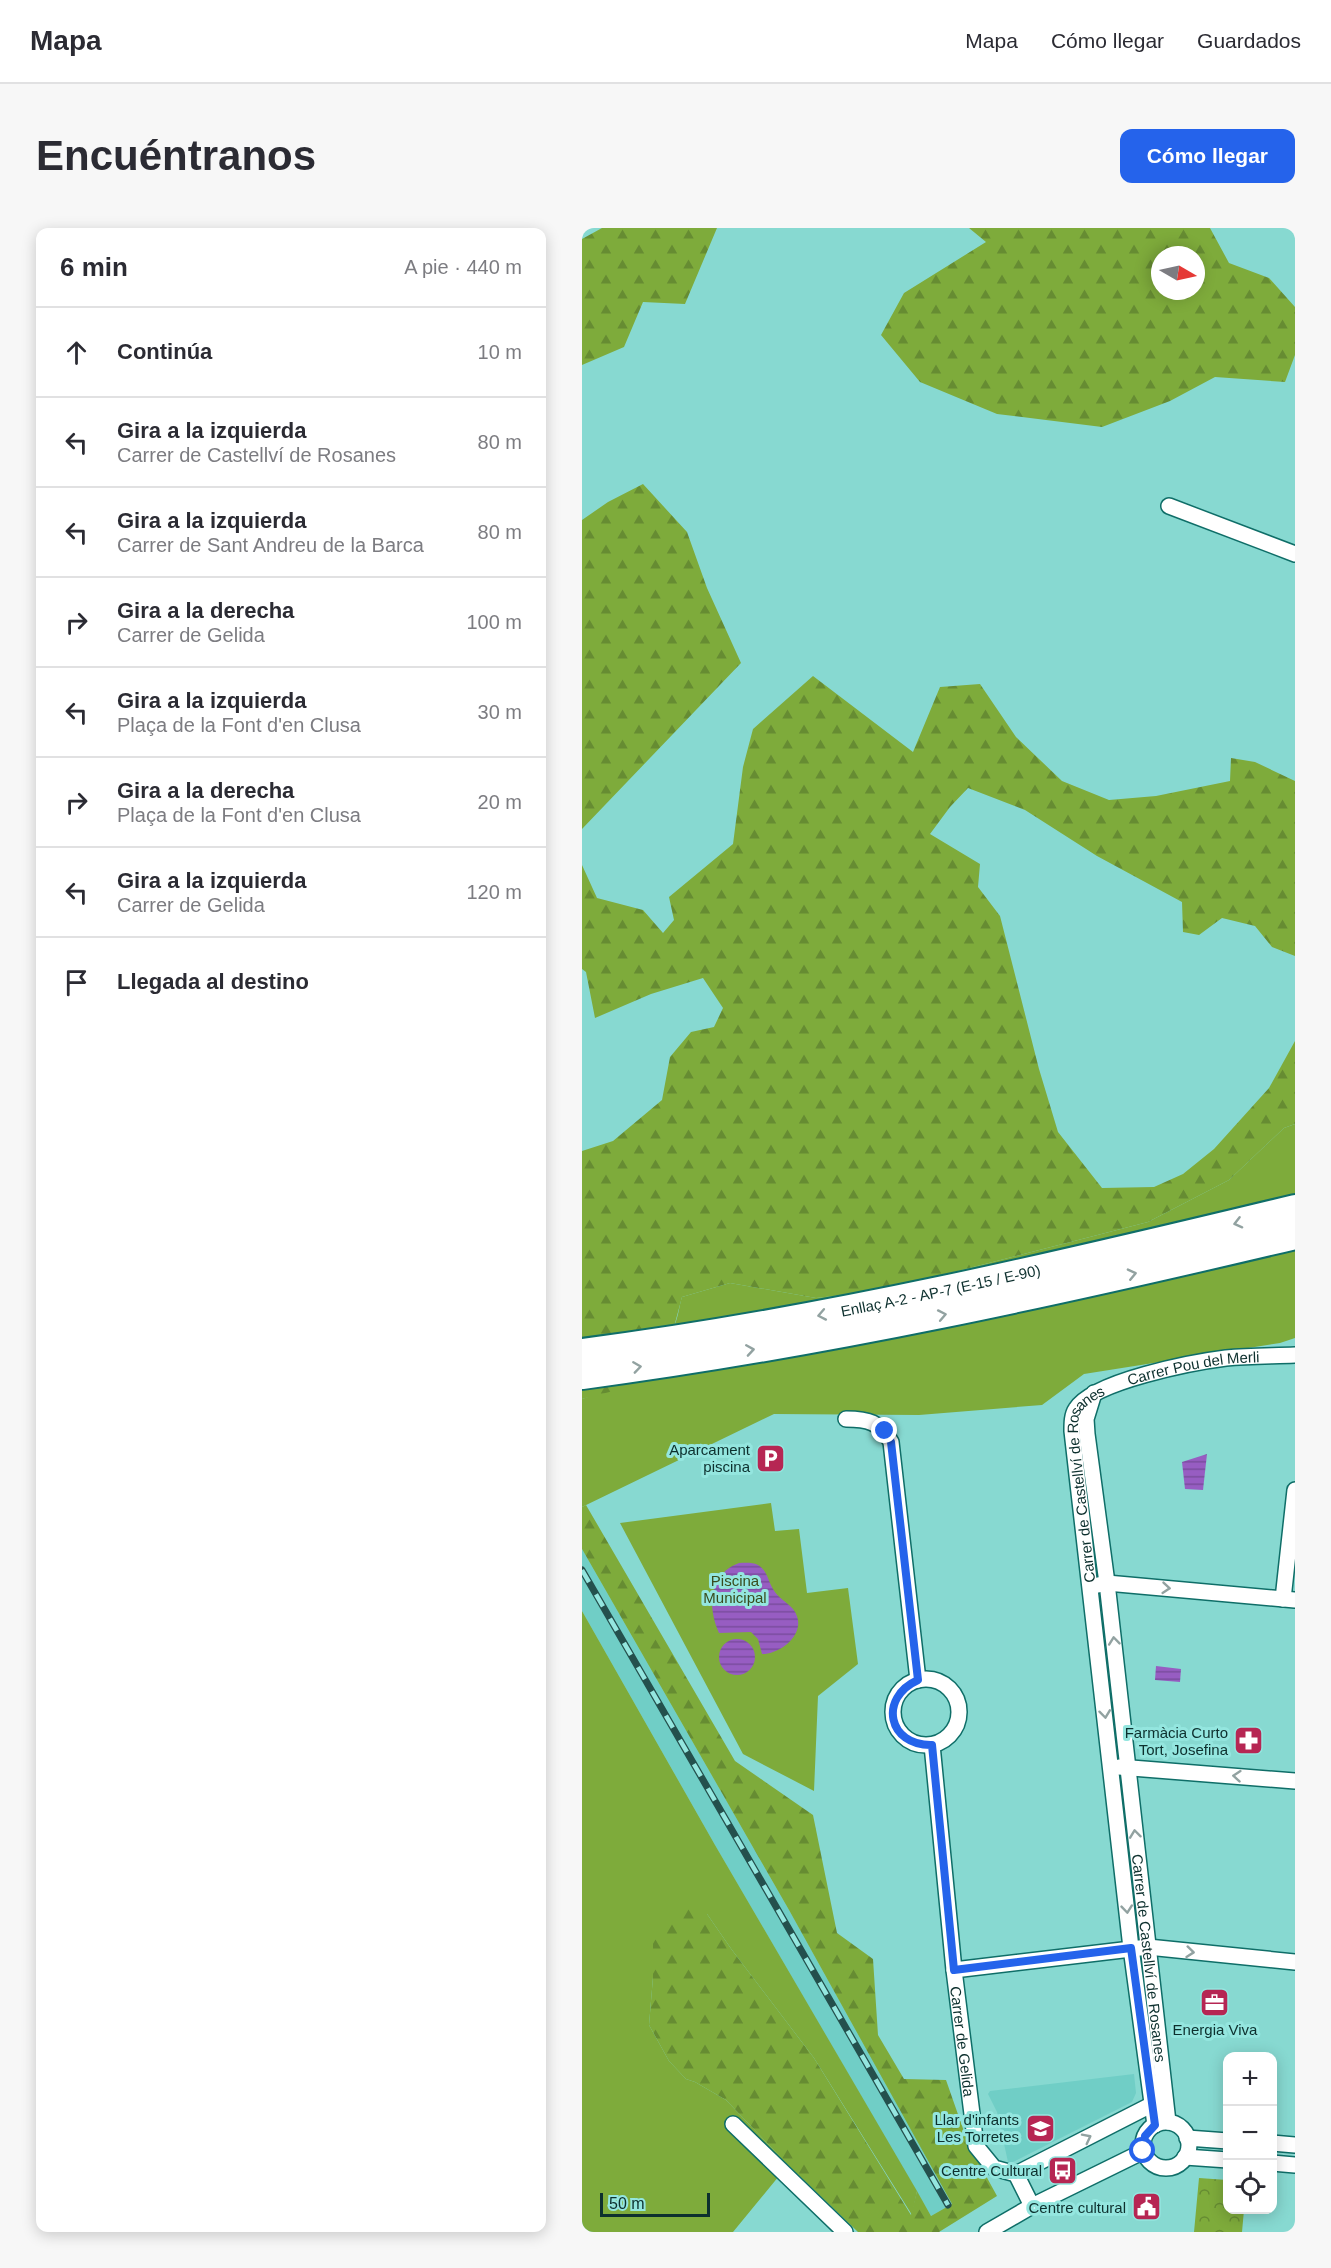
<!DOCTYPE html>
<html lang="es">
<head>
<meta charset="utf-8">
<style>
	body { margin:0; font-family:Helvetica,sans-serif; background:#f7f7f7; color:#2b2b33 }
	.controls { position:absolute; right:18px; bottom:18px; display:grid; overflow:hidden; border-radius:12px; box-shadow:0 3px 15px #0003 }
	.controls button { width:54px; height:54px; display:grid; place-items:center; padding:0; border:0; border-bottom:2px solid #e1e1e2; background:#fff; color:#2b2b33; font:30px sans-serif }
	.compass { position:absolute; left:569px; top:18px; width:54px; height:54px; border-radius:50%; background:#fff; box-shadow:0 3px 15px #0003; rotate:99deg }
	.scale { position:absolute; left:18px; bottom:15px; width:110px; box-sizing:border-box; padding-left:6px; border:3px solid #0d302e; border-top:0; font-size:16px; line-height:21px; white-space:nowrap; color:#0d302e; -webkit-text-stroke:4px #94e6df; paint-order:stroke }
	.stop { position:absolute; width:18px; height:18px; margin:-14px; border:4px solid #2563eb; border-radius:50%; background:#fff }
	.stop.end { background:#2563eb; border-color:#fff; box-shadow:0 2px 6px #0008 }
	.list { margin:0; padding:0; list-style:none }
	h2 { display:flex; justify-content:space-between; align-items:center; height:78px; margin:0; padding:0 24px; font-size:26px }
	h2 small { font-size:20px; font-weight:400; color:#7c7c81 }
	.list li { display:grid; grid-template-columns:39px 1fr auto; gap:18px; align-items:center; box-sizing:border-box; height:90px; padding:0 24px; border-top:2px solid #e1e1e2 }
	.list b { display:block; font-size:22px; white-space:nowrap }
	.list p { margin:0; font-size:20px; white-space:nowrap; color:#7c7c81 }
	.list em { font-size:20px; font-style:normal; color:#7c7c81 }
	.icon { flex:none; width:33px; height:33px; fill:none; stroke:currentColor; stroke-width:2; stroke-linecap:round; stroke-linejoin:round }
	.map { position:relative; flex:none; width:713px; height:2004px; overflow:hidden; border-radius:12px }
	header { display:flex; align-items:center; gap:36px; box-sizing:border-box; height:84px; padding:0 30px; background:#fff; border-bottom:2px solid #e1e1e2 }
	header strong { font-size:28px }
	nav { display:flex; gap:33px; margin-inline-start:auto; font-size:21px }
	.intro { display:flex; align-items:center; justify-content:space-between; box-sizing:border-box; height:144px; padding:0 36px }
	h1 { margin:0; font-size:42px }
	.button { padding:15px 27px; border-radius:12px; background:#2563eb; color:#fff; font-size:21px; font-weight:700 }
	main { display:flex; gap:36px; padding:0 36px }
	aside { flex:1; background:#fff; border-radius:12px; box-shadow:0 3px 15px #0003 }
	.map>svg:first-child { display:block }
</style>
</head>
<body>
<header>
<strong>Mapa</strong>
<nav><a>Mapa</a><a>Cómo llegar</a><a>Guardados</a></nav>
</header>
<div class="intro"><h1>Encuéntranos</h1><a class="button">Cómo llegar</a></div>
<main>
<aside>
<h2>6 min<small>A pie · 440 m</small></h2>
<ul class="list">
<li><svg class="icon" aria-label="ahead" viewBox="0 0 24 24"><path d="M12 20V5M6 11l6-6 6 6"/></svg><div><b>Continúa</b></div><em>10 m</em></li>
<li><svg class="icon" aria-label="left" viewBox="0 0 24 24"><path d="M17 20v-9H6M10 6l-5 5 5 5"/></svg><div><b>Gira a la izquierda</b><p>Carrer de Castellví de Rosanes</p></div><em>80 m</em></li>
<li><svg class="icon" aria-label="left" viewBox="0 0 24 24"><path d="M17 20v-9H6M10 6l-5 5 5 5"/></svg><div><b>Gira a la izquierda</b><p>Carrer de Sant Andreu de la Barca</p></div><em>80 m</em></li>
<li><svg class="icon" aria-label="right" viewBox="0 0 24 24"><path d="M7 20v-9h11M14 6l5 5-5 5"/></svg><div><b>Gira a la derecha</b><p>Carrer de Gelida</p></div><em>100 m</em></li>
<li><svg class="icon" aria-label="left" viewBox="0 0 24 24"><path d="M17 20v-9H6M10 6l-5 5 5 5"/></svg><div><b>Gira a la izquierda</b><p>Plaça de la Font d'en Clusa</p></div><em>30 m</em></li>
<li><svg class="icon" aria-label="right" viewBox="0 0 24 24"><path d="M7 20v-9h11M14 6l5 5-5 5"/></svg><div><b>Gira a la derecha</b><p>Plaça de la Font d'en Clusa</p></div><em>20 m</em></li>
<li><svg class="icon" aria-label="left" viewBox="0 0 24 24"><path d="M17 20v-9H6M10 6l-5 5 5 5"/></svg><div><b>Gira a la izquierda</b><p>Carrer de Gelida</p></div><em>120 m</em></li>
<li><svg class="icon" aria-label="arrive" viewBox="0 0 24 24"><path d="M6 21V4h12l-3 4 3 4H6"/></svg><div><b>Llegada al destino</b></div></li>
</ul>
</aside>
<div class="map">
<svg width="713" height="2004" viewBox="0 0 713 2004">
	<defs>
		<pattern id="forest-firs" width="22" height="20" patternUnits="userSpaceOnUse" patternTransform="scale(1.5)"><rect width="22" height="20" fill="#7eab3b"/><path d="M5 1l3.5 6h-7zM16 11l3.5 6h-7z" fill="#668c32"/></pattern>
		<pattern id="park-crowns" width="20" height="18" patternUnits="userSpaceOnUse" patternTransform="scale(1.5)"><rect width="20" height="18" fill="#7eab3b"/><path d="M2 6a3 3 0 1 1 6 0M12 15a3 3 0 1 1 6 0" fill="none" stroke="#668c32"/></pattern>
		<pattern id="water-rules" width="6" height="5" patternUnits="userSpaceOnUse" patternTransform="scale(1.5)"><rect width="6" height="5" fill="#975dc2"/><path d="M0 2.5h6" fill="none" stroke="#7a4d9e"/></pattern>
	</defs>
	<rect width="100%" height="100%" fill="#87d9d1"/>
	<g fill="#70cec6">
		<polygon points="0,1321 207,1682 370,1976 349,1988 133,1617 0,1383"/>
		<polygon points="552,1846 554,1865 550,1874 429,1935 426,1934 415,1884 406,1866 408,1863"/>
	</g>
	<g fill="#7eab3b">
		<path d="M 713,896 L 713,1110 L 698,1115 L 502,1146 L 460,1177 L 337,1187 L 192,1186 L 0,1279 L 0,1171 C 27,1163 76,1124 91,1100 C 96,1092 97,1078 100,1069 L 148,1055 L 234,1070 L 298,1063 L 566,994 L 647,952 L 702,900 Z"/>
		<polygon points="189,1275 193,1303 217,1301 225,1365 266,1360 276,1436 236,1468 232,1563 161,1526 38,1295"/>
		<polygon points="0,1383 133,1617 335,1963 330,1987 232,1830 150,1722 125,1686 71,1749 67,1797 87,1833 104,1851 113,1854 144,1872 206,1937 151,2004 0,2004"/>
	</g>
	<g fill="url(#forest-firs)" fill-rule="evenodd">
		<polygon points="20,0 135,0 103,76 61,74 42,119 0,137 0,11"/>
		<path d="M 387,0 L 628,0 L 647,35 L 687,50 L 713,79 L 713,127 L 703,154 L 633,149 L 588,173 L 520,199 L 415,186 L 338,154 L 299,107 L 322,65 L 404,14 ZM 578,27 L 614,27 L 614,63 L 578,63 Z"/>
		<polygon points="61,256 105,304 125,360 159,435 0,601 0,292 26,274"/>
		<polygon points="231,448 331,524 358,459 398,456 434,509 480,553 527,572 574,568 648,553 649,530 673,534 713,553 713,728 690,719 673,698 640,690 617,707 601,704 600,674 515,628 443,582 386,560 368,579 348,606 398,636 396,659 418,688 457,841 476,904 520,960 572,959 601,946 632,921 687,860 713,813 713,896 702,900 647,952 566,994 298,1063 234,1070 148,1055 100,1069 92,1099 65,1130 43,1160 0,1171 0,923 31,913 80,872 88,829 109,804 132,799 141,780 121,750 69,766 13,790 4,744 0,741 0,637 15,670 61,682 81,705 92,692 87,669 151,616 161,539 171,501"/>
		<polygon points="4,1277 153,1533 231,1587 255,1705 291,1731 296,1807 322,1851 364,1852 386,1915 415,1968 357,2004 276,2004 206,1937 144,1872 113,1854 104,1851 87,1833 67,1797 71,1749 71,1702 101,1675 125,1686 150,1722 232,1830 329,1987 335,1963 349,1988 370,1976 207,1682 0,1321 0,1279"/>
	</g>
	<polygon fill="url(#park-crowns)" points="617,1950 645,1952 646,1982 662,1982 660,2004 612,2004"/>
	<g fill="url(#water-rules)">
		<polygon points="625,1226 621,1262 603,1261 600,1234"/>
		<path d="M 157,1335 C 163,1335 170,1334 176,1337 C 185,1342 186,1353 191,1361 C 196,1370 205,1374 211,1381 C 228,1403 200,1426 180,1426 L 176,1411 L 169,1404 L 137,1405 C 125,1379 127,1346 157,1335 Z"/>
		<circle cx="155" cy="1429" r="18"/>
		<polygon points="574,1438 599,1441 598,1454 573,1452"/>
	</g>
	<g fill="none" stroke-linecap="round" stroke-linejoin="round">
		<defs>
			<g id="minor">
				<polyline points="587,278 713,326"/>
				<path id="s1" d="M 512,1165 L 504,1191 L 505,1206 L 525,1355 L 586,1894"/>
				<path d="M 264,1191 C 286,1191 298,1194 309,1214 L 336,1452"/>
				<polyline points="516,1357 525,1355 713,1372"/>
				<polyline points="701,1371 713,1262"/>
				<circle cx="344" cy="1484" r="33"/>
				<path id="s2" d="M 350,1517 L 372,1742 L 394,1918 L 412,1940 L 434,1946 L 450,1978"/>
				<polyline points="537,1539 713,1553"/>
				<polyline points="372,1742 566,1719 713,1734"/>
				<circle cx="584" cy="1917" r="23"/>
				<polyline points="151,1896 263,2004"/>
				<path id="s3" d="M 573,1897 L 549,1720 L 490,1203 C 490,1195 490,1187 494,1181 C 511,1153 612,1134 644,1130 C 667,1128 690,1128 713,1127"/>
				<polyline points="605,1910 646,1913"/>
				<polyline points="690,1915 713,1917"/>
				<polyline points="603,1929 646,1932"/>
				<polyline points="690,1935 713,1937"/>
				<polyline points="434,1946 569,1877"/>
				<polyline points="405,2004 450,1978 562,1923"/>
			</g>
			<g id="motorway">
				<path id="s4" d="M 0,1125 C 241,1094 477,1038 713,981"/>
				<path d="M 0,1147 C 241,1115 477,1063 713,1007"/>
			</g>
		</defs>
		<use href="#minor" stroke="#0f6e68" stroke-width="18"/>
		<use href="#motorway" stroke="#0f6e68" stroke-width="32"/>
		<use href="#minor" stroke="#fff" stroke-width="15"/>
		<use href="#motorway" stroke="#fff" stroke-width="28"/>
		<defs>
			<polyline id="rail" points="0,1342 366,1977"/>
		</defs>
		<use href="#rail" stroke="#24504d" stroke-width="7"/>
		<use href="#rail" stroke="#94e6df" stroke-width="4.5" stroke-dasharray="14" stroke-linecap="butt"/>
	</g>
	<defs><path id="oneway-chevron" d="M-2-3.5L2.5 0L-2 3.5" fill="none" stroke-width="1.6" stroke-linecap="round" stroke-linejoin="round" transform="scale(1.5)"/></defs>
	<g stroke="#92a2a1">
		<use href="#oneway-chevron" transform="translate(656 995) rotate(166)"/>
		<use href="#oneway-chevron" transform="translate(550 1046) rotate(-13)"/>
		<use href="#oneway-chevron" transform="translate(240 1087) rotate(169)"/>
		<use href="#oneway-chevron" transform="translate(360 1087) rotate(-11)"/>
		<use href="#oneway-chevron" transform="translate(168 1122) rotate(-9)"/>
		<use href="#oneway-chevron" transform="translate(55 1139) rotate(-8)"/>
		<use href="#oneway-chevron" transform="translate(584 1360) rotate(5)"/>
		<use href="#oneway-chevron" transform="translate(532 1413) rotate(-96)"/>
		<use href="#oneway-chevron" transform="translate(523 1486) rotate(83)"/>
		<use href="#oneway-chevron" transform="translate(655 1548) rotate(-175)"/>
		<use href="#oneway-chevron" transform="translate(553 1606) rotate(-97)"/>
		<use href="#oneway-chevron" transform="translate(545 1681) rotate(84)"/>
		<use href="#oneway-chevron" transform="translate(608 1724) rotate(6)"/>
		<use href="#oneway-chevron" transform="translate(505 1910) rotate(-27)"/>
	</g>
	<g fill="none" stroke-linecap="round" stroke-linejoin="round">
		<path stroke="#2563eb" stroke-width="8" d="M 303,1203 L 309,1214 L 336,1452 C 296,1470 306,1518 350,1517 L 372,1742 L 549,1720 L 573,1897 L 563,1908 L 561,1923"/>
	</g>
	<defs>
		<symbol id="parking-square" viewBox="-11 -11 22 22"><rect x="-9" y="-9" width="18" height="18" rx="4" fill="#b62653" stroke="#94e6df"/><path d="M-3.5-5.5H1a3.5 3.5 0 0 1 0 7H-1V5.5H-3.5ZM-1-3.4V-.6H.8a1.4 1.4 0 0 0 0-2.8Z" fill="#fff"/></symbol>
		<symbol id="pharmacy-square" viewBox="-11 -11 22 22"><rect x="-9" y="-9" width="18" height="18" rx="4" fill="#b62653" stroke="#94e6df"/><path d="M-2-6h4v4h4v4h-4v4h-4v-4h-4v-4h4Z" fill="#fff"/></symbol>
		<symbol id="office-square" viewBox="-11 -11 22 22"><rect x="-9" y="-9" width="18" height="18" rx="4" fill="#b62653" stroke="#94e6df"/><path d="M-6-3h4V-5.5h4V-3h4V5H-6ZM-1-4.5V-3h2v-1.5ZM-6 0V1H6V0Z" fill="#fff"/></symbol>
		<symbol id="school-square" viewBox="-11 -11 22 22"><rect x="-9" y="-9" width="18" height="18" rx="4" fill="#b62653" stroke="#94e6df"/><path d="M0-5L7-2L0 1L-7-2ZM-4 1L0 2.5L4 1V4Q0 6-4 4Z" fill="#fff"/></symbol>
		<symbol id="bus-square" viewBox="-11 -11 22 22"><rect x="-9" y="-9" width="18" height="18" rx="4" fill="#b62653" stroke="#94e6df"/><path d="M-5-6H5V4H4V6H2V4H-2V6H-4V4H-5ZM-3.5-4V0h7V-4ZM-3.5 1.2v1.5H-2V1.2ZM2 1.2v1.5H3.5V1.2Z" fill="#fff"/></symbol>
		<symbol id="civic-square" viewBox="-11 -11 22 22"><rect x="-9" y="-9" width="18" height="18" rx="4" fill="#b62653" stroke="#94e6df"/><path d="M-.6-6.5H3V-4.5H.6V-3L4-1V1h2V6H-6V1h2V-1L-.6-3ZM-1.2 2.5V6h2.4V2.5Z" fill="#fff"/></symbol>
	</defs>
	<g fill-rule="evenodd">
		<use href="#parking-square" x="172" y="1214" width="33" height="33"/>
		<use href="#pharmacy-square" x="650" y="1496" width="33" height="33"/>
		<use href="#office-square" x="616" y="1758" width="33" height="33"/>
		<use href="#school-square" x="442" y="1884" width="33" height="33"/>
		<use href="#bus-square" x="464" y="1926" width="33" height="33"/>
		<use href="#civic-square" x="548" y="1962" width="33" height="33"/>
	</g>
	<g text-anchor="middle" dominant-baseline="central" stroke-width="6" stroke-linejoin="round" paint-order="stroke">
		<g font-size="15" fill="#0d302e" stroke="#94e6df">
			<text stroke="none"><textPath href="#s4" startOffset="364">Enllaç A-2 - AP-7 (E-15 / E-90)</textPath></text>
			<text stroke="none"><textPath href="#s3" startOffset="849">Carrer Pou del Merli</textPath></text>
			<text stroke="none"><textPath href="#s3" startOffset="651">Carrer de Castellví de Rosanes</textPath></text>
			<text stroke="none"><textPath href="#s1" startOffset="570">Carrer de Castellví de Rosanes</textPath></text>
			<text stroke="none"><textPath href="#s2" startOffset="298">Carrer de Gelida</textPath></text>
		</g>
		<g font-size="15" fill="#0d302e" stroke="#94e6df" text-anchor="end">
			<text x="168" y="1221">Aparcament<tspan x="168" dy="17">piscina</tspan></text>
			<text x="646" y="1504">Farmàcia Curto<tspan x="646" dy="17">Tort, Josefina</tspan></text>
			<text x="633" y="1801" text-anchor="middle">Energia Viva</text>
			<text x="437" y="1891">Llar d'infants<tspan x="437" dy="17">Les Torretes</tspan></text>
			<text x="460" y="1942">Centre Cultural</text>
			<text x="544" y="1979">Centre cultural</text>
		</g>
		<g font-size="15" fill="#384c1d" stroke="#94e6df">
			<text x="153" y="1352">Piscina<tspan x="153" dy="17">Municipal</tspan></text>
		</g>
	</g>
</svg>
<div class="controls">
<button>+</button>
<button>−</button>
<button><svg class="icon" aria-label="locate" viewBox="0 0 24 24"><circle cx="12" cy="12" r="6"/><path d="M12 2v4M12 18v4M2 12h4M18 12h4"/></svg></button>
</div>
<svg class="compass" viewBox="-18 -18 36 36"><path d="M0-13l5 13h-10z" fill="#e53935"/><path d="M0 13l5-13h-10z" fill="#7c7c81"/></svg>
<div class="scale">50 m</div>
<div class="stop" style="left:561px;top:1923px"></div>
<div class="stop end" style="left:303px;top:1203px"></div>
</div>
</main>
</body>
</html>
